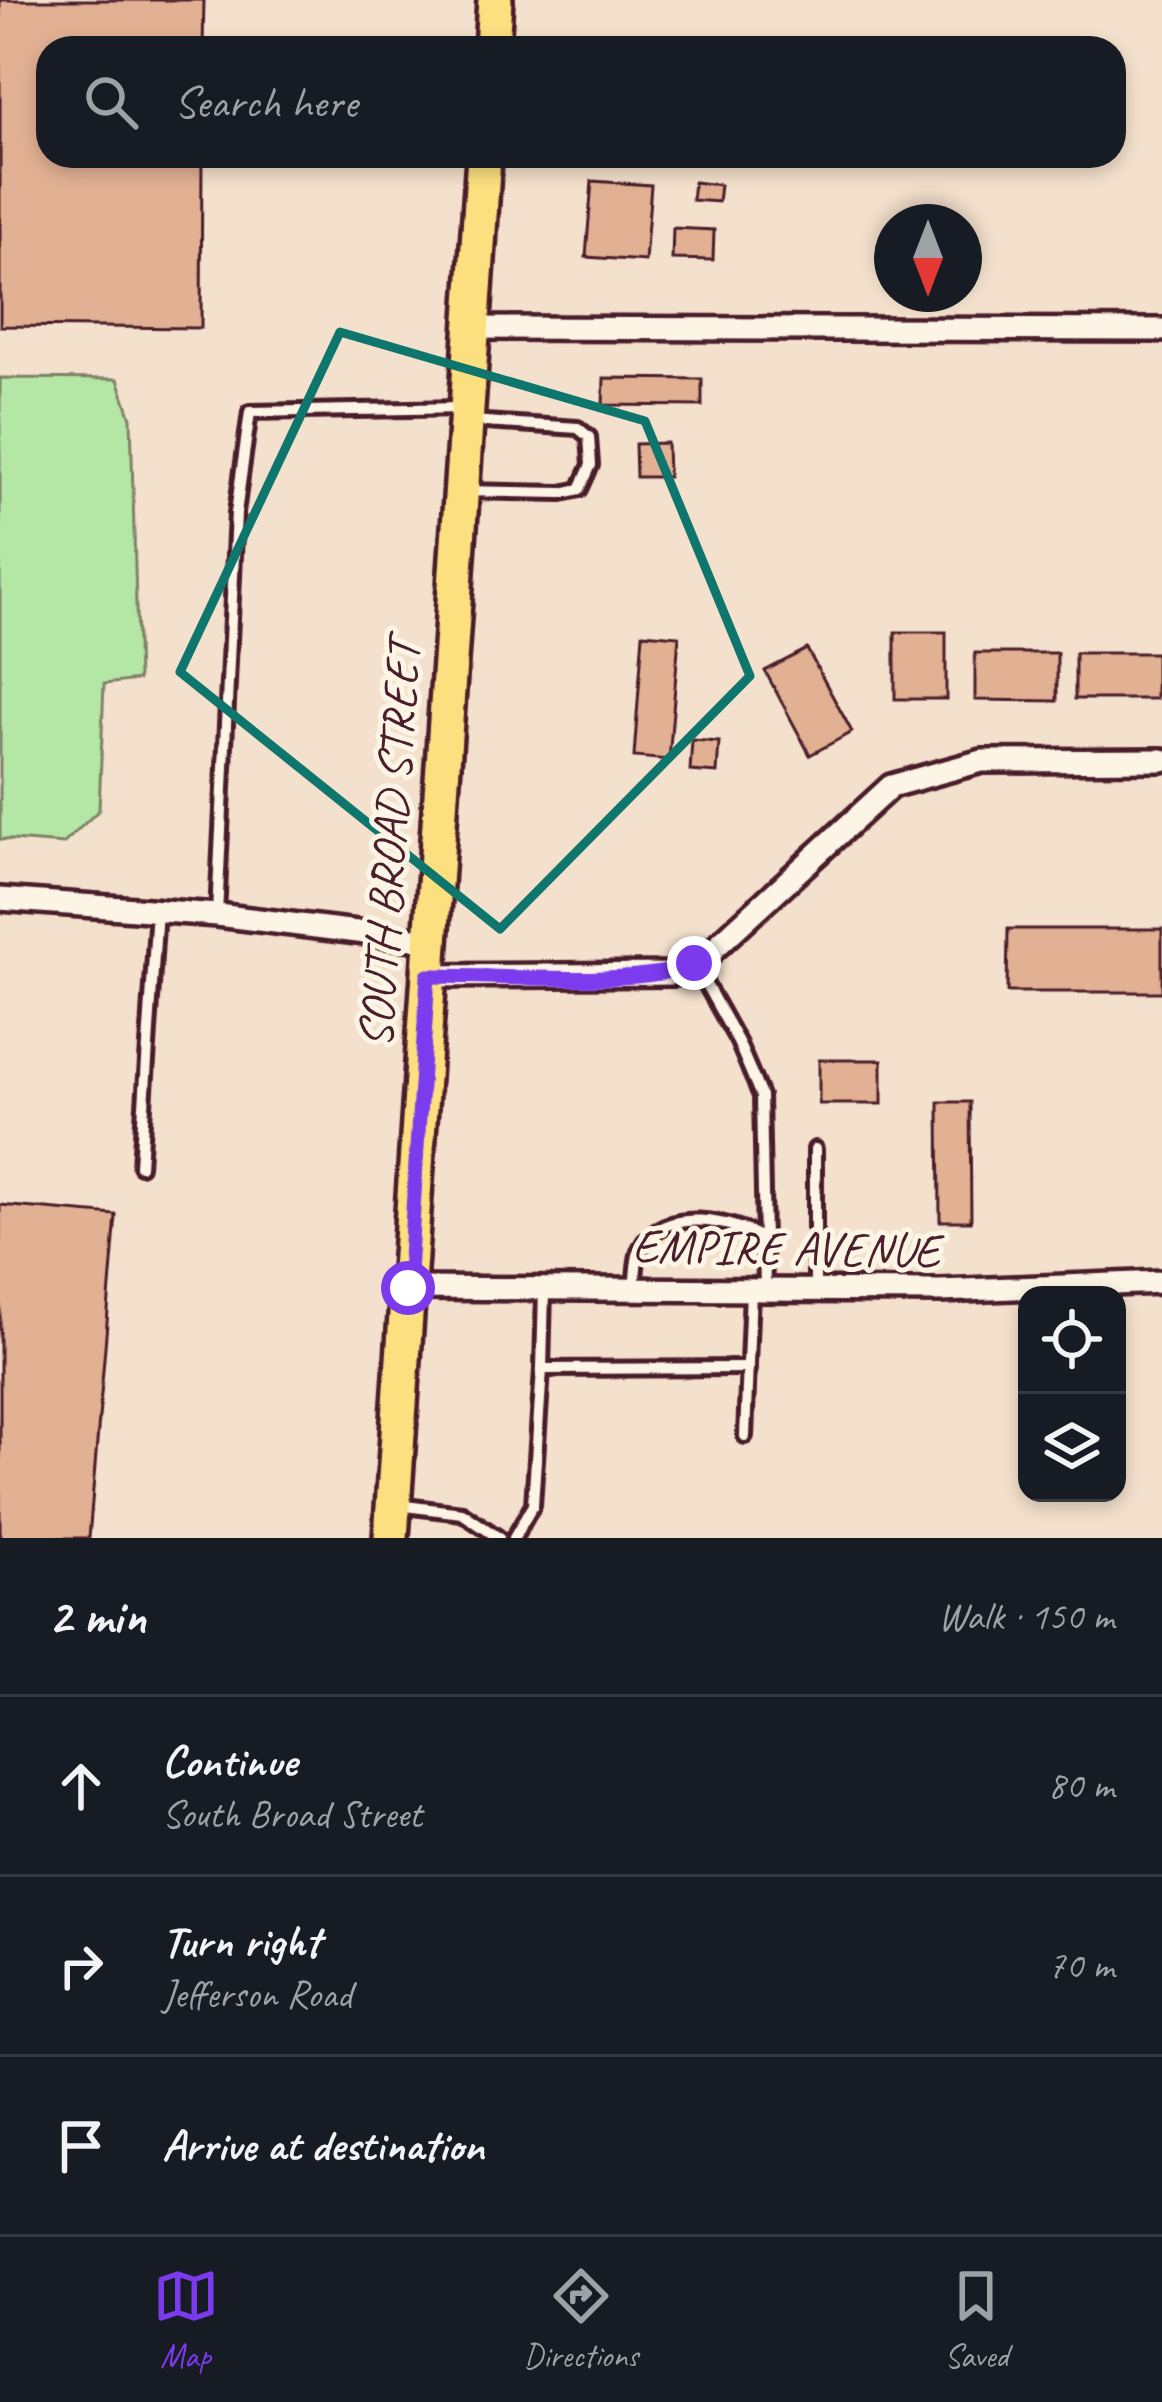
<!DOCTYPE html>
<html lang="en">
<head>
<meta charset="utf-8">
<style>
	body { margin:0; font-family:Caveat,sans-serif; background:#20242c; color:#f1f3f6 }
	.controls { position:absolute; right:36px; bottom:36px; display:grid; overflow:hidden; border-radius:24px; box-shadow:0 6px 18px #0003 }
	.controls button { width:108px; height:108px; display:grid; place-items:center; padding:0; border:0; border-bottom:3px solid #363941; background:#171b24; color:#f1f3f6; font:60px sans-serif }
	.compass { position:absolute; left:874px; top:204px; width:108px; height:108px; border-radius:50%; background:#171b24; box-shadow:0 6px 18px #0003; rotate:180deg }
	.stop { position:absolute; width:36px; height:36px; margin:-27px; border:9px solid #7c3aed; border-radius:50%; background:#fff }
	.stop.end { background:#7c3aed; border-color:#fff; box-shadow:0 3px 12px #0008 }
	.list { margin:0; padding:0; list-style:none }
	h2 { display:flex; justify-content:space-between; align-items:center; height:156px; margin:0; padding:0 48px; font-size:51px }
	h2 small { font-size:39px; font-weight:400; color:#9ea1a6 }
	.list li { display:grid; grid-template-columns:78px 1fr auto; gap:36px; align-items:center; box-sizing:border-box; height:180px; padding:0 48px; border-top:3px solid #363941 }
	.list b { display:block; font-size:45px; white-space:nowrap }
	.list p { margin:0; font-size:39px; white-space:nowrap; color:#9ea1a6 }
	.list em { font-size:39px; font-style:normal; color:#9ea1a6 }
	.icon { flex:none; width:66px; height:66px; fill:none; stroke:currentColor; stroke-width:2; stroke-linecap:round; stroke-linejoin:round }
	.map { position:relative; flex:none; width:1162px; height:1538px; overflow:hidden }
	.search { position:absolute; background:#171b24; box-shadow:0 6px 18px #0003; left:36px; right:36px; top:36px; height:132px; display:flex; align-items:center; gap:30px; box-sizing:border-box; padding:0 42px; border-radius:36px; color:#9ea1a6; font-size:45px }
	.sheet { height:696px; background:#171b24 }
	nav { display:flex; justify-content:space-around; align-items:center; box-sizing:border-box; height:168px; border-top:3px solid #363941; background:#171b24; font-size:33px; color:#9ea1a6 }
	nav a { display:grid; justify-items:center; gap:6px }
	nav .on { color:#7c3aed }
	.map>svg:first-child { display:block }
</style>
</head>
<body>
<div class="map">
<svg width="1162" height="1538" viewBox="0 0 1162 1538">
	<rect width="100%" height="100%" fill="#f4e1cd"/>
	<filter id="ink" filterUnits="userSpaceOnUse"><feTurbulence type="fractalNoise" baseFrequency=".00833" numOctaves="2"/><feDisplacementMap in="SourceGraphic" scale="24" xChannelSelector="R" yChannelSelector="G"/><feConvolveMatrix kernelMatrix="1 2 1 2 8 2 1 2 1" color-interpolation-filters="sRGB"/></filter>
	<g filter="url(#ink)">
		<polygon fill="#b4e6a6" stroke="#7f8268" stroke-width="3" points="0,378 118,379 131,418 138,680 104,684 99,810 63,844 0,839"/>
		<g fill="#e2b194" stroke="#4a1f2b" stroke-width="3">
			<polygon points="0,0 204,0 203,48 48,48 48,156 202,156 201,328 0,326"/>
			<polygon points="592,181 651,185 645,261 586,257"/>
			<polygon points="694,182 720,185 718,202 692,200"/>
			<polygon points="673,228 714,230 713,260 672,259"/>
			<polygon points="604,378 702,379 702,406 603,405"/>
			<polygon points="667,443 668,477 636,477 635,444"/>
			<rect x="895" y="632" width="51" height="67"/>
			<polygon points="643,633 679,636 669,760 634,757"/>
			<polygon points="807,649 852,732 810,755 765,671"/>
			<polygon points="975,653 1057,653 1057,701 975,700"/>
			<rect x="1075" y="653" width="81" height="46"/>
			<polygon points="692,740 719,742 717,773 690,771"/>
			<polygon points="1008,929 1162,929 1162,992 1007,992"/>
			<rect x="819" y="1060" width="63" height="44"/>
			<polygon points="939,1102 970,1102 971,1221 940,1221"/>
			<polygon points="0,1205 116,1215 89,1538 0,1538"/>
		</g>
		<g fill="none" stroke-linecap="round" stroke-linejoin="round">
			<defs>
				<g id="service">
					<polyline points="463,491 562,493 580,489 591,465 589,437 578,428 471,421"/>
					<polyline points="217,915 236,513 250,412 463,408"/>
					<polyline points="694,963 738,1042 761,1096 765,1288"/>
					<polyline points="140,1166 157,910"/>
					<path d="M 634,1288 C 636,1277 635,1259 640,1249 C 662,1205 733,1220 765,1240"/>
					<polyline points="815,1289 815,1149"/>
					<polyline points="544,1290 542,1369 748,1368"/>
					<polyline points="745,1436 751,1291"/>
					<polyline points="397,1505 462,1513 499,1538"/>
					<polyline points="514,1538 533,1505 542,1369"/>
				</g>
				<g id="minor">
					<polyline points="472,328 1162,330"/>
					<polyline points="0,899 217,915 431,941"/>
					<polyline points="428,976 675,974 706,956 891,786 982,761 1162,760"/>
					<polyline points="408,1288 941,1291 1162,1282"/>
				</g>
				<g id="primary">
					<polyline points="492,48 495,0"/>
					<polyline points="391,1538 484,156"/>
				</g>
			</defs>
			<use href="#service" stroke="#4a1f2b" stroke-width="20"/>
			<use href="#minor" stroke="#4a1f2b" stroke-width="30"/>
			<use href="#primary" stroke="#4a1f2b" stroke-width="42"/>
			<use href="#service" stroke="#fcf5e5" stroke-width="10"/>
			<use href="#minor" stroke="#fcf5e5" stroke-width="21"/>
			<use href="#primary" stroke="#fce080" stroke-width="33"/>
		</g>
	</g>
	<g fill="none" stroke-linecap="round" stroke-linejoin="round" filter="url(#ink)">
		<path stroke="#7c3aed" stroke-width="15" d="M 408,1288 L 428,976 C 487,975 650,988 694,963"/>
	</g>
	<path fill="none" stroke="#0f766e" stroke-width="9" stroke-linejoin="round" d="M 340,332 L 645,421 L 750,676 L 500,929 L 180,672 Z"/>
	<g text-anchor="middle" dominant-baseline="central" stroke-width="10" stroke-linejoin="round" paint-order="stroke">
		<g font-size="48" fill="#4a1f2b" stroke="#fcf5e5">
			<text transform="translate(389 844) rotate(-86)">SOUTH BROAD STREET</text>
			<text transform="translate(786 1248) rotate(1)">EMPIRE AVENUE</text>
		</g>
	</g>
</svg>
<div class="controls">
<button><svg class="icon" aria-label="locate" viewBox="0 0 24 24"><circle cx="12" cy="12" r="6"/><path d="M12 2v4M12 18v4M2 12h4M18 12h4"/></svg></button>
<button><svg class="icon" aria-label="layers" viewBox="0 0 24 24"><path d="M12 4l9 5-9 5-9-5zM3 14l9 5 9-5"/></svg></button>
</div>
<svg class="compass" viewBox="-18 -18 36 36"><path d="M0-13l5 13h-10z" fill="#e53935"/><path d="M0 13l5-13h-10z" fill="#9ea1a6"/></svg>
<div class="stop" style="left:408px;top:1288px"></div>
<div class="stop end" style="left:694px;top:963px"></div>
<div class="search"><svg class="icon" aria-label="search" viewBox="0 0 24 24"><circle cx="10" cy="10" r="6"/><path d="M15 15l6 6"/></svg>Search here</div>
</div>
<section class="sheet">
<h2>2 min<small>Walk · 150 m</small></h2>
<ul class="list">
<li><svg class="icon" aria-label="ahead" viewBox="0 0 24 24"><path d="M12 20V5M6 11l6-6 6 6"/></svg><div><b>Continue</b><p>South Broad Street</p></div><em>80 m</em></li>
<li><svg class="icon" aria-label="right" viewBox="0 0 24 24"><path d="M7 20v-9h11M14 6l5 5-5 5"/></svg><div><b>Turn right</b><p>Jefferson Road</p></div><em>70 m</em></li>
<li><svg class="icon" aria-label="arrive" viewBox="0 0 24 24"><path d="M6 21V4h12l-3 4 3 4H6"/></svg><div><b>Arrive at destination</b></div></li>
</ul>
</section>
<nav>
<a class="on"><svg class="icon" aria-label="map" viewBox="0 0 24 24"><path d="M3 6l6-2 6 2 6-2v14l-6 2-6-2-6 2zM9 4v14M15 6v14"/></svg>Map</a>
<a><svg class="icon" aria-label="directions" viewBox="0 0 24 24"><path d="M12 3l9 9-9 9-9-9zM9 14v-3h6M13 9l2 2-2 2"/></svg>Directions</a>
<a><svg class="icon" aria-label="saved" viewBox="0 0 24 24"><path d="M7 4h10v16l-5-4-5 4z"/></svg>Saved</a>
</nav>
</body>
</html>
